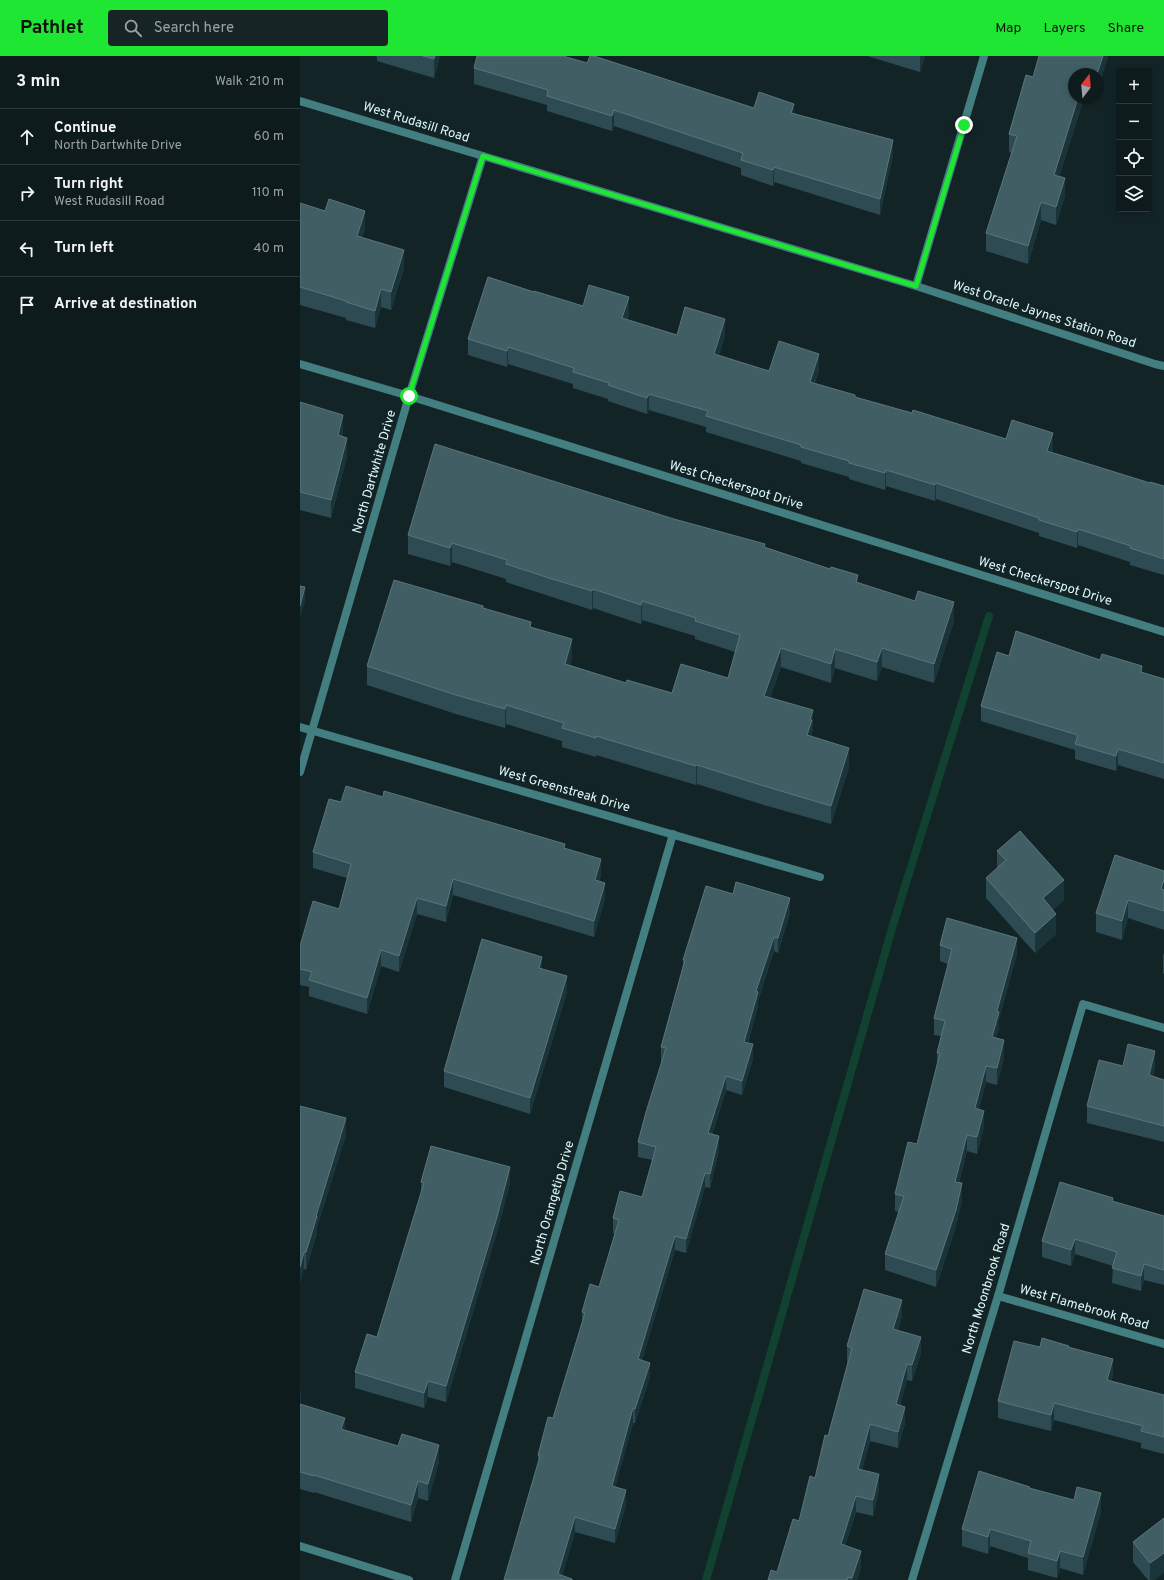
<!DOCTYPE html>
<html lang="en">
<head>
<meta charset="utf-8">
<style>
	body { margin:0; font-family:Overpass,sans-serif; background:#172426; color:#f1f3f6 }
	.controls { position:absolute; right:12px; top:12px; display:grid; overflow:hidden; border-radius:4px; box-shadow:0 2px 6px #0003 }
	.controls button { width:36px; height:36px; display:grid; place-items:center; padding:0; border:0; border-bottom:1px solid #2e393b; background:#0e1b1d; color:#f1f3f6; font:20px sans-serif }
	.compass { position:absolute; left:768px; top:12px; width:36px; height:36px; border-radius:50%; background:#0e1b1d; box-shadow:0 2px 6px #0003; rotate:16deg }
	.stop { position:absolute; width:12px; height:12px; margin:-9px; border:3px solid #1ee633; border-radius:50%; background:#fff }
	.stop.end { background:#1ee633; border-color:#fff; box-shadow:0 1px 4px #0008 }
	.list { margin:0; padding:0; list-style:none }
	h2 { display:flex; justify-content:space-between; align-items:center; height:52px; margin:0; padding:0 16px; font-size:17px }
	h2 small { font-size:13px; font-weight:400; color:#9ba1a4 }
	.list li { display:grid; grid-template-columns:26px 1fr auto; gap:12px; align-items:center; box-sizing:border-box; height:56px; padding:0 16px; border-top:1px solid #2e393b }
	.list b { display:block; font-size:15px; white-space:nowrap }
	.list p { margin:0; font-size:13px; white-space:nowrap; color:#9ba1a4 }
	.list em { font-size:13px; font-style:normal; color:#9ba1a4 }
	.icon { flex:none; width:22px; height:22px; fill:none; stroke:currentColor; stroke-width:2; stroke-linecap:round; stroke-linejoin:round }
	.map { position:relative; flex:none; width:864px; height:1524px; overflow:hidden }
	header { display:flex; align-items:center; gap:24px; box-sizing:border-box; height:56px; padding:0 20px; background:#1ee633; color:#111 }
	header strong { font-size:19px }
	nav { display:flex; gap:22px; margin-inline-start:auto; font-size:14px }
	.search { width:280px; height:36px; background:#172426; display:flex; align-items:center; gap:10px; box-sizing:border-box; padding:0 14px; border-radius:4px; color:#9ba1a4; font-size:15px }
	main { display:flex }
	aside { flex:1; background:#0e1b1d }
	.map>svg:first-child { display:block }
</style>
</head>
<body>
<header>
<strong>Pathlet</strong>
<div class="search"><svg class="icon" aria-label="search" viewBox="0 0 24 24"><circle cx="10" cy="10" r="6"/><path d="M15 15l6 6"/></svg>Search here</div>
<nav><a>Map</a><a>Layers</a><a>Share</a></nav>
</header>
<main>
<aside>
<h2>3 min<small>Walk · 210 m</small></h2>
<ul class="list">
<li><svg class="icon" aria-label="ahead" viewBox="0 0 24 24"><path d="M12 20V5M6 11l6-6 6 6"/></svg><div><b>Continue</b><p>North Dartwhite Drive</p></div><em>60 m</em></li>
<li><svg class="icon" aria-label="right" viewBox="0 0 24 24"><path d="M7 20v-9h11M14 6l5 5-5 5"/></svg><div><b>Turn right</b><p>West Rudasill Road</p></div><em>110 m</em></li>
<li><svg class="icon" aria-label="left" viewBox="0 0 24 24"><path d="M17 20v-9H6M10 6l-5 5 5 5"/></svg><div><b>Turn left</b></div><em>40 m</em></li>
<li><svg class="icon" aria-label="arrive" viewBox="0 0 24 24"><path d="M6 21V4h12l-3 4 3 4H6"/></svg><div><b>Arrive at destination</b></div></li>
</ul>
</aside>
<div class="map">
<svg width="864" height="1524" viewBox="0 0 864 1524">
	<rect width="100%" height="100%" fill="#132427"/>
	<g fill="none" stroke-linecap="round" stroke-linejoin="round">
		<polyline stroke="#114231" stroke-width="8" points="406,1524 593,869 689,560"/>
		<g stroke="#437e81" stroke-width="8">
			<polyline points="0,45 616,230 855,308 864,310"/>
			<polyline points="616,230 684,0"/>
			<polyline points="0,308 109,340 864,576"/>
			<polyline points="0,671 520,821"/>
			<polyline points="0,716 109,340 183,100"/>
			<polyline points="698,1240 864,1288"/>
			<polyline points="0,1490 109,1524"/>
			<polyline points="155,1524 373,778"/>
			<polyline points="612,1524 698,1240 783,948 864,972"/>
		</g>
	</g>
	<g fill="#2e4b53">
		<polygon points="75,0 140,0 134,22 77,5 77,1"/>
		<polygon points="567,0 625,0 620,16"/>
		<polygon points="739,0 808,0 798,33 798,18 774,18 774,42 784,42 759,121 765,122 765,140 756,169 741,164 728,208 686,195 686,177 712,97 709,96 709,78 726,19 733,21"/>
		<polygon points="287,7 454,52 494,57 593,99 580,159 474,126 473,130 441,119 441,112 314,70 312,75 247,55 247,49 174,28 174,12"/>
		<polygon points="0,147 65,172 62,182 104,212 91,254 81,251 75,272 46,264 46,262 0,249"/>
		<polygon points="234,236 283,250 329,257 327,264 377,279 425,279 419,299 469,315 519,314 515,327 555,341 706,383 753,393 751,397 850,427 864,430 864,519 830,509 830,506 778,489 777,492 739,480 739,477 636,443 635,445 586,430 585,434 549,423 549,421 501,407 501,405 406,376 406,371 349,354 347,358 308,345 308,343 273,332 273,328 208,308 207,311 168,299 168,283"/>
		<polygon points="0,346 43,377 42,380 47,400 31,462 0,454"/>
		<polygon points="374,463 465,491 558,527 654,565 634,627 582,611 577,625 535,612 531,627 481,611 470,642 513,673 512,676 512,681 549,711 531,768 464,749 397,728 396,729 296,699 296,701 262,691 262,685 206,668 205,672 156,658 67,629 67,610 183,552 231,571 272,602 270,609 326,627 372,637 428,622 435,596 395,583 395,580 342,564 341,568 293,552 292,554 252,541 206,526 206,523 152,506 150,510 108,498 108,479"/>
		<polygon points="709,600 800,604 864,623 864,723 818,709 816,715 775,703 775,694 681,665 681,650"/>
		<polygon points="83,741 265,792 301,819 299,826 305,843 294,881 153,839 146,866 117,858 99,916 81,910 67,958 9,940 9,931 0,929 0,890 39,853 47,822 13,812 13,796 41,746"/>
		<polygon points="697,795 764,844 753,854 756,878 735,897 686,842 686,822 697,812"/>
		<polygon points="864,815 864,874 828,862 822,884 796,876 796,857"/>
		<polygon points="490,857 478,897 474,895 458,945 458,950 448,987 453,1003 442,1039 426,1034 412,1079 419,1095 410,1132 405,1131 386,1197 375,1194 342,1304 350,1321 335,1367 333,1367 315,1431 326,1449 315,1487 275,1476 262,1520 272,1524 204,1524 238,1408 238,1399 253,1362 282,1266 282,1256 299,1231 315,1177 313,1177 313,1162 342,1141 353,1104 338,1101 338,1086 362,1006 361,1005 361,991 383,909 383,904"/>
		<polygon points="640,889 717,898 699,963 699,972 696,982 704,1001 697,1029 686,1026 679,1053 684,1071 677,1098 667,1095 659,1127 662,1144 656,1170 636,1231 585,1214 585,1198 599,1156 595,1155 595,1138 617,1088 637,1010 637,997 641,980 634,979 634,962 648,908 640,905"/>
		<polygon points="864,897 864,918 863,917 863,899"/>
		<polygon points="242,913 267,936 230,1058 144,1031 144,1015"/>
		<polygon points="823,1010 855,1011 853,1020 864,1024 864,1086 787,1067 787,1050"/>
		<polygon points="0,1050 46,1079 17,1171 17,1177 6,1214 4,1213"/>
		<polygon points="121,1126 210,1127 197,1176 146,1346 128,1341 124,1352 55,1332 55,1316 77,1281 121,1136"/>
		<polygon points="813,1146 864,1160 864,1229 844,1224 841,1235 812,1227 813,1210 775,1198 771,1210 742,1201 742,1185"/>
		<polygon points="602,1260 598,1274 621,1297 612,1325 607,1324 600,1349 605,1367 598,1392 570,1385 562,1414 579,1434 573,1460 556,1456 545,1490 561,1511 557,1524 468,1524 477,1516 499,1465 515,1422 528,1380 548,1307 547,1307 547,1290"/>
		<polygon points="740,1291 769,1292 813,1319 811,1325 864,1339 864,1398 841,1392 841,1387 754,1364 751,1375 698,1362 698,1345"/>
		<polygon points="0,1333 1,1348 45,1374 139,1406 128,1445 118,1442 111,1466 14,1436 14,1437 0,1433"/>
		<polygon points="730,1432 801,1455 783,1519 760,1512 757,1522 728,1514 728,1502 690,1490 688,1498 662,1490 662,1473"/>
		<polygon points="864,1462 855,1524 848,1524 833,1506 833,1486"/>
	</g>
	<g fill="#1b343a">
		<polygon points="135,0 140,0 134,22 134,3"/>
		<polygon points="620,0 625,0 620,16"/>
		<polygon points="803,0 808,0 798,33 798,18 797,18"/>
		<polygon points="778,42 784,42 754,137 754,119"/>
		<polygon points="494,48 494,63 491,57"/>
		<polygon points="314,54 314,70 312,75 312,60"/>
		<polygon points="593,84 593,99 580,159 580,143"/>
		<polygon points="474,111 474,126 473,130 473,114"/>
		<polygon points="765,122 765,140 756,169 756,151"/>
		<polygon points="741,146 741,164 728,208 728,190"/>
		<polygon points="65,155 65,172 57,198 57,180"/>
		<polygon points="104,194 104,212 91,254 91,236"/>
		<polygon points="81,233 81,251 75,272 75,255"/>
		<polygon points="329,241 329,257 322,278 322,262"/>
		<polygon points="425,263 425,279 414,314 414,298"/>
		<polygon points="208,291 208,308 207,311 207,295"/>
		<polygon points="519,298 519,314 510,342 510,326"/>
		<polygon points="349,338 349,354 347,358 347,342"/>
		<polygon points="43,359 43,377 38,398 38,379"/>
		<polygon points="753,377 753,393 747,411 747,395"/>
		<polygon points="47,382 47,400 31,462 31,444"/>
		<polygon points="586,414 586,430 585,434 585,417"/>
		<polygon points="636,427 636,443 635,445 635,429"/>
		<polygon points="778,473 778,489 777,492 777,476"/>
		<polygon points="152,487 152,506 150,510 150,492"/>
		<polygon points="558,519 558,538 556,526"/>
		<polygon points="5,531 5,545 0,563 0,550"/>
		<polygon points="293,533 293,552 292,554 292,535"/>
		<polygon points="342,545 342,564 341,568 341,549"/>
		<polygon points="654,546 654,565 634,627 634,608"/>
		<polygon points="272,583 272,602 265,626 265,608"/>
		<polygon points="481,592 481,611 464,659 464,640"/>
		<polygon points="582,592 582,611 577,625 577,606"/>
		<polygon points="535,593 535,612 531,627 531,608"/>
		<polygon points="206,649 206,668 205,672 205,653"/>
		<polygon points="513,654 513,673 512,676 512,683 507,679 510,664"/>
		<polygon points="549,692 549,711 531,768 531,750"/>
		<polygon points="818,693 818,709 816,715 816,700"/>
		<polygon points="397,709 397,728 396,729 396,710"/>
		<polygon points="301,803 301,819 295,840 295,824"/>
		<polygon points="153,823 153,839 146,866 146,850"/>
		<polygon points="764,824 764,844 743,863 743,842"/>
		<polygon points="864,824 864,843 861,833"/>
		<polygon points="305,827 305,843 294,881 294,865"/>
		<polygon points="117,842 117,858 99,916 99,900"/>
		<polygon points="490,842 490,857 478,897 478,882"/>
		<polygon points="828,844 828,862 822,884 822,865"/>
		<polygon points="756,858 756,878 735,897 735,877"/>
		<polygon points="474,881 474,895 458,945 458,950 444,1000 444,986 456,935"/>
		<polygon points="717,882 717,898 699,963 699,972 692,998 692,981 697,955"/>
		<polygon points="81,894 81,910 67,958 67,942"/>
		<polygon points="242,901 242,917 239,912"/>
		<polygon points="267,920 267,936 230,1058 230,1042"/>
		<polygon points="704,984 704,1001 697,1029 697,1012"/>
		<polygon points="453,988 453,1003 442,1039 442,1025"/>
		<polygon points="855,995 855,1011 849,1036 849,1019"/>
		<polygon points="686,1010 686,1026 675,1069 675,1052"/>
		<polygon points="426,1020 426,1034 408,1092 408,1077"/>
		<polygon points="684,1055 684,1071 677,1098 677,1081"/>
		<polygon points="46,1062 46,1079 17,1171 17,1177 6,1214 6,1196 16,1160"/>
		<polygon points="667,1079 667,1095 655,1142 655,1126"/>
		<polygon points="419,1080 419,1095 410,1132 410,1118"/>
		<polygon points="210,1111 210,1127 197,1176 146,1346 146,1330"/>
		<polygon points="405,1117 405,1131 386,1197 386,1183"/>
		<polygon points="662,1127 662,1144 656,1170 636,1231 636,1214"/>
		<polygon points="375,1180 375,1194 338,1318 338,1303"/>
		<polygon points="775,1183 775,1198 771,1210 771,1194"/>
		<polygon points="4,1196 4,1213 0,1228 0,1211"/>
		<polygon points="844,1208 844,1224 841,1235 841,1220"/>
		<polygon points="602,1244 602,1260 593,1289 593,1273"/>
		<polygon points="621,1281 621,1297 612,1325 612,1309"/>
		<polygon points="813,1303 813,1319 807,1341 807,1324"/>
		<polygon points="350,1307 350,1321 335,1367 335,1353"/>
		<polygon points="607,1308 607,1324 596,1364 596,1348"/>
		<polygon points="128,1325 128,1341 124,1352 124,1337"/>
		<polygon points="1,1333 1,1351 0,1353 0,1336"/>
		<polygon points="754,1347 754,1364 751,1375 751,1359"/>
		<polygon points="605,1351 605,1367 598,1392 598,1376"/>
		<polygon points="333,1352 333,1367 312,1444 312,1430"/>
		<polygon points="45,1362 45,1379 41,1373"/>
		<polygon points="570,1368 570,1385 558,1429 558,1413"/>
		<polygon points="139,1389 139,1406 128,1445 128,1428"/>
		<polygon points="579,1418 579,1434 573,1460 573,1444"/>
		<polygon points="118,1425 118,1442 111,1466 111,1449"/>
		<polygon points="326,1434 326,1449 315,1487 315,1473"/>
		<polygon points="801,1437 801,1455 783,1519 783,1501"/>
		<polygon points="556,1440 556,1456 541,1504 541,1488"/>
		<polygon points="275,1461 275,1476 261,1524 258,1518"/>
		<polygon points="690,1473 690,1490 688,1498 688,1481"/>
		<polygon points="561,1495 561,1511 557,1524 552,1524 552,1522"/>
		<polygon points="760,1495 760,1512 757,1522 757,1505"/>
		<polygon points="864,1497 864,1517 855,1524 850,1524 850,1507"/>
	</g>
	<g fill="#415e65" stroke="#59767c">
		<polygon points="123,0 135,0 134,3"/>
		<polygon points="177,0 263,0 287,7 290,0 294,0 454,52 459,36 494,48 491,57 593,84 580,143 474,111 473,114 441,104 443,97 314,54 312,60 247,40 248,34 174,12"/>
		<polygon points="739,0 803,0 797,18 774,18 774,42 778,42 754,119 765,122 756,151 741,146 728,190 686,177 717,80 709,78 726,19 733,21"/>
		<polygon points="29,143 65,155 57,180 104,194 91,236 81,233 75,255 46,246 46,245 0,231 0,147 25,155"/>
		<polygon points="188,221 234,236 234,235 283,250 289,229 329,241 322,262 377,279 385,251 425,263 414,298 469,315 479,285 519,298 510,326 555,339 555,341 612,357 613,354 706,383 712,364 753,377 747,395 850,427 850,426 864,430 864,503 830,492 831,490 778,473 777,476 739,464 739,462 636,427 635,429 586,414 585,417 549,407 549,405 501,391 501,389 406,360 408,355 349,338 347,342 308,329 309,327 273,316 274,312 208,291 207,295 168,283"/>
		<polygon points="0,346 43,359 38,379 47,382 31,444 0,436"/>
		<polygon points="135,388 374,463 465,488 464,491 530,513 531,511 558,519 556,526 615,545 618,535 654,546 634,608 582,592 577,606 535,593 531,608 481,592 464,640 513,654 510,664 512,664 507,679 549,692 531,750 464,730 397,709 396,710 296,680 296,682 262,672 264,667 206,649 205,653 156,639 67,610 94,524 183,550 183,552 231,566 230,571 272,583 265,608 326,627 327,624 372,637 381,608 428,622 440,579 395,565 396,562 342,545 341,549 293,533 292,535 252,523 206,508 207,504 152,487 150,492 108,479"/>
		<polygon points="0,530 5,531 0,550"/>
		<polygon points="716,575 800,604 802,598 842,610 841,616 864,623 864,707 818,693 816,700 775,688 778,679 681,650 697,596 709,600"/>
		<polygon points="46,730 83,741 84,735 265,788 264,792 301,803 295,824 305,827 294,865 153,823 146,850 117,842 99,900 81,894 67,942 9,924 12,916 0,913 0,890 13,845 39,853 51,808 13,796 29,743 41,746"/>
		<polygon points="720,775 764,824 743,842 756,858 735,877 686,822 706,804 697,795"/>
		<polygon points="815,799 864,815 864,824 861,833 864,834 864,855 828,844 822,865 796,857"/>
		<polygon points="436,826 490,842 478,882 474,881 456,935 458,936 444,986 453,988 442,1025 426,1020 408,1077 419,1080 410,1118 405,1117 386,1183 375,1180 338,1303 350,1307 335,1353 333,1352 312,1430 326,1434 315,1473 275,1461 258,1518 272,1523 272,1524 204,1524 240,1400 238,1399 248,1361 253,1362 285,1257 282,1256 290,1228 299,1231 319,1164 313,1162 320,1135 342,1141 356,1091 338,1086 346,1056 366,992 361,991 385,904 383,904 406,830 433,838"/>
		<polygon points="647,862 717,882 697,955 699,956 692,981 704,984 697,1012 686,1010 675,1052 684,1055 677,1081 667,1079 655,1126 662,1127 656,1154 636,1214 585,1198 604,1140 595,1138 608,1086 617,1088 640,997 637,997 645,965 634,962 652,893 640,889"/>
		<polygon points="182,883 242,901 239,912 267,920 230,1042 144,1015"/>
		<polygon points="828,988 855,995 849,1019 864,1024 864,1070 787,1050 799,1004 823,1010"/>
		<polygon points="0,1050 46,1062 16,1160 17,1160 6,1196 4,1196 0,1211"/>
		<polygon points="131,1090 210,1111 197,1161 146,1330 128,1325 124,1337 55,1316 67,1278 77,1281 124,1127 121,1126"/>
		<polygon points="760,1126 813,1142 812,1145 864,1160 864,1214 844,1208 841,1220 812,1212 817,1196 775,1183 771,1194 742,1185"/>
		<polygon points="564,1233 602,1244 593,1273 621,1281 612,1309 607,1308 596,1348 605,1351 598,1376 570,1368 558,1413 579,1418 573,1444 556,1440 541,1488 561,1495 552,1522 548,1521 547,1524 468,1524 471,1514 477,1516 493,1463 499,1465 510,1420 515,1422 525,1379 528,1380 552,1292 547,1290"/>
		<polygon points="742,1282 769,1290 768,1291 813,1303 807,1324 864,1339 864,1381 841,1375 843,1370 754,1347 751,1359 698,1345 714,1285 740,1291"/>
		<polygon points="0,1348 45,1362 41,1373 98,1390 102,1378 139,1389 128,1428 118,1425 111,1449 14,1419 14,1420 0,1416"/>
		<polygon points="679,1415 730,1431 729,1432 774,1444 777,1431 801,1437 783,1501 760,1495 757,1505 728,1497 731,1485 690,1473 688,1481 662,1473"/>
		<polygon points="864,1462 864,1497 850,1507 833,1486"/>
	</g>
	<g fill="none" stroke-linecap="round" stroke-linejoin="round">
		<polyline stroke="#1ee633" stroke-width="5" points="109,340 183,100 616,230 664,69"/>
	</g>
	<g text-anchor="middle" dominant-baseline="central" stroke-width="4" stroke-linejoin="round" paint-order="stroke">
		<g font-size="13" fill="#ddf8fb" stroke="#132427">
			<text transform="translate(116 67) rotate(17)">West Rudasill Road</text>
			<text transform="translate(744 259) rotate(18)">West Oracle Jaynes Station Road</text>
			<text transform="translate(75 416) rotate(-74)">North Dartwhite Drive</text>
			<text transform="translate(436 430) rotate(17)">West Checkerspot Drive</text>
			<text transform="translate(745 526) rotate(17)">West Checkerspot Drive</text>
			<text transform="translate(264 734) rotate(16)">West Greenstreak Drive</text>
			<text transform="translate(253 1147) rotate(-74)">North Orangetip Drive</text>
			<text transform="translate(687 1233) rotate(-73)">North Moonbrook Road</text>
			<text transform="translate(784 1252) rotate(16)">West Flamebrook Road</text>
		</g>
	</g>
</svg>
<div class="controls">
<button>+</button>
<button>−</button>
<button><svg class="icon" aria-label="locate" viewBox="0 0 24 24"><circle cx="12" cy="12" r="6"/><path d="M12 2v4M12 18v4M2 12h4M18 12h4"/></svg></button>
<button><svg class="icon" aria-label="layers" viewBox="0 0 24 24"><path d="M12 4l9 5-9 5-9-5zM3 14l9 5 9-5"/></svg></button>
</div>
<svg class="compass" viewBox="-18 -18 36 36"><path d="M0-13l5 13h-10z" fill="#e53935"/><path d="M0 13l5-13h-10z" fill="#9ba1a4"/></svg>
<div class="stop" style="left:109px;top:340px"></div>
<div class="stop end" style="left:664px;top:69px"></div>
</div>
</main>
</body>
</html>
